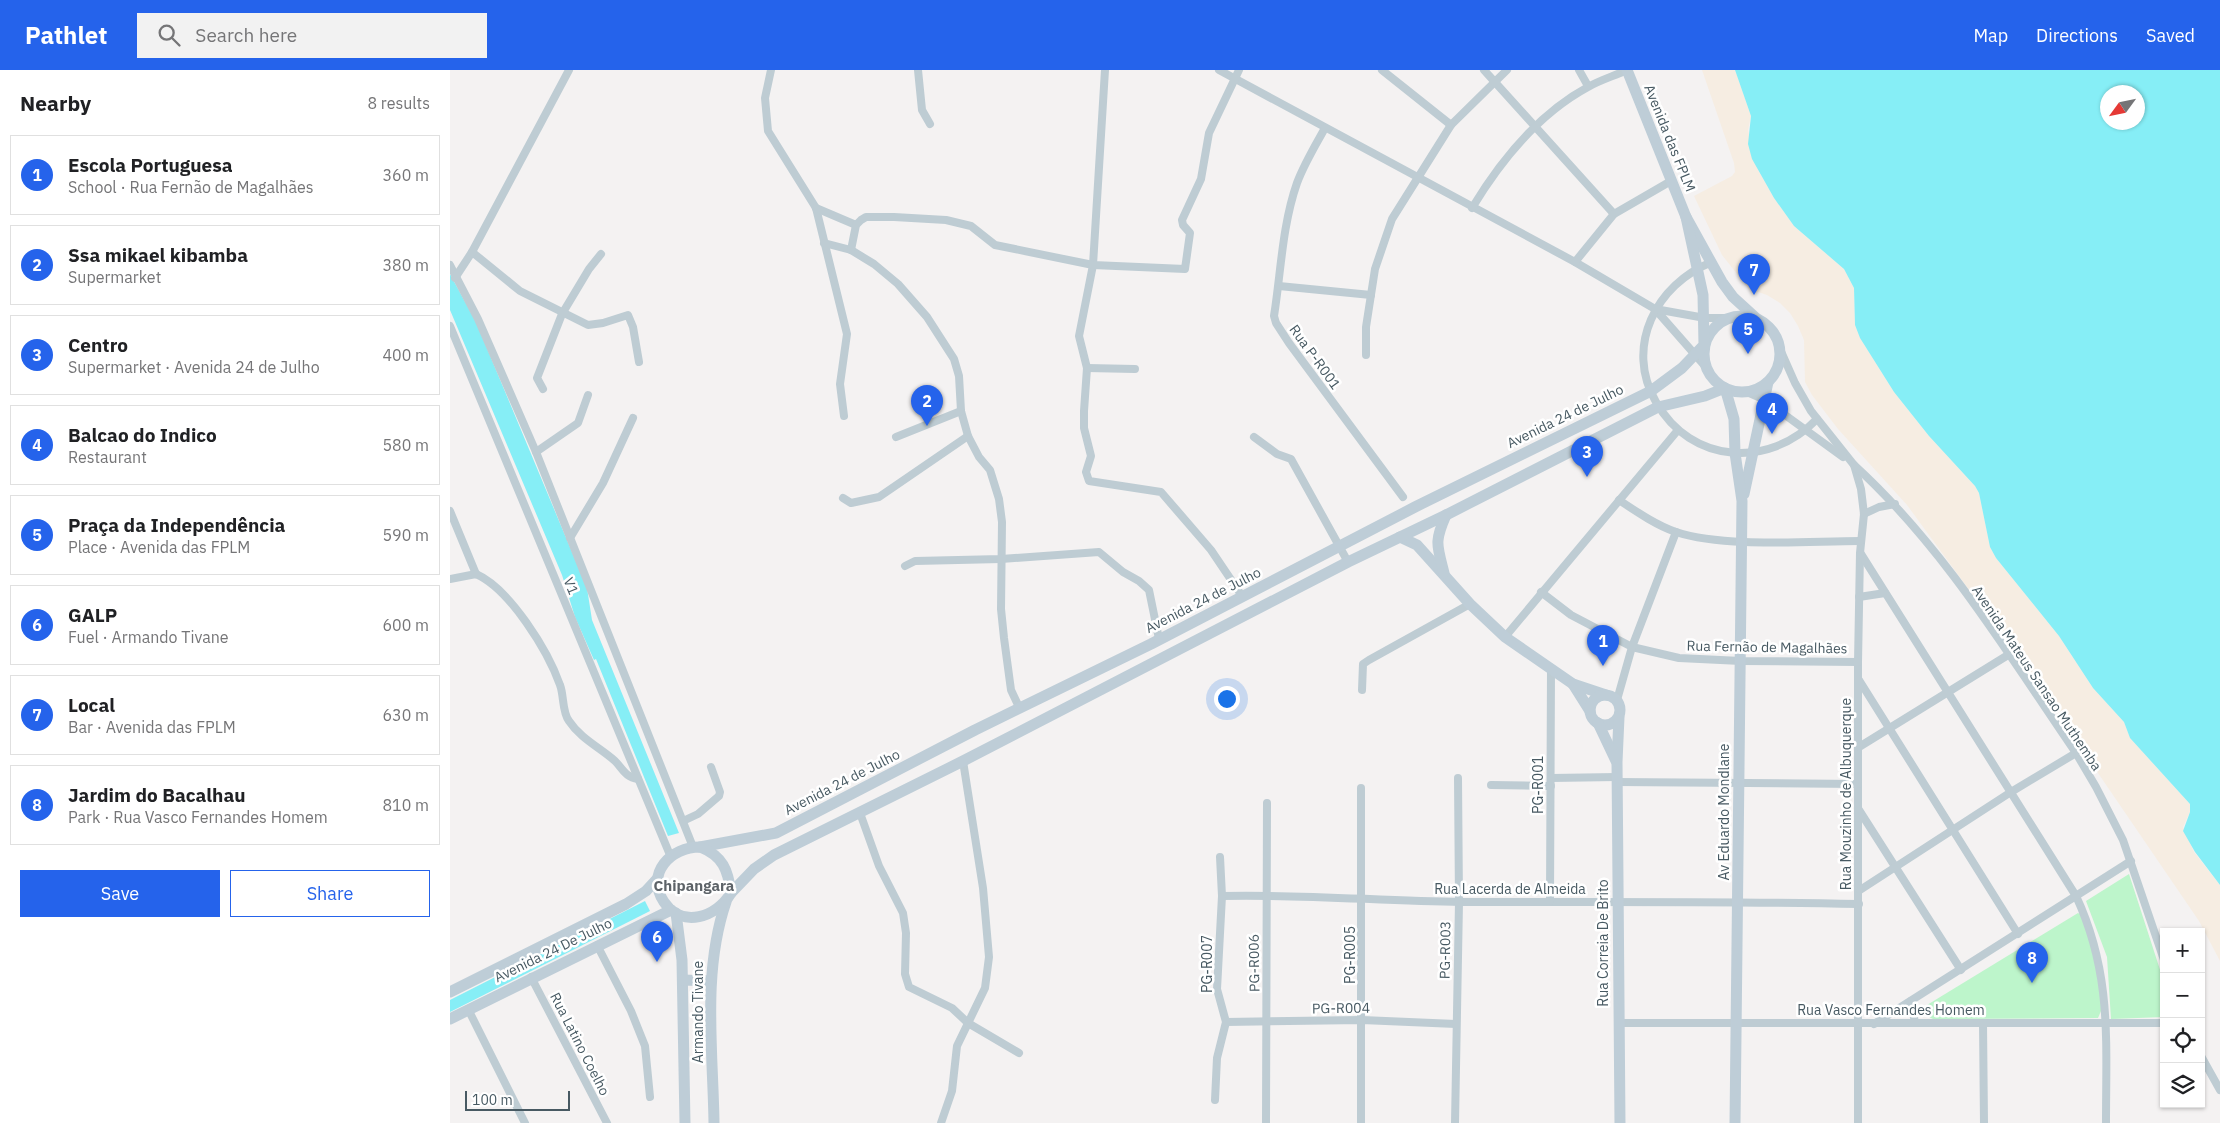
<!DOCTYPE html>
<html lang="en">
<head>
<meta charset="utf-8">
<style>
	body { margin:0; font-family:"IBM Plex Sans",sans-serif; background:#f2f2f2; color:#202124 }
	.controls { position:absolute; right:15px; bottom:15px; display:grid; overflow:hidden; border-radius:0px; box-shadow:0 1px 4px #0004 }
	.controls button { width:45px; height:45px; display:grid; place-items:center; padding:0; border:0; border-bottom:1px solid #e0e0e0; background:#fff; color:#202124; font:25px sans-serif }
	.compass { position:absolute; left:1650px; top:15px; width:45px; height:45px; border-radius:50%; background:#fff; box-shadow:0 1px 4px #0004; rotate:237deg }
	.scale { position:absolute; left:15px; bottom:12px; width:105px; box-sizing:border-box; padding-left:5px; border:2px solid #475962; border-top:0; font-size:14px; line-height:18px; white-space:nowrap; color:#475962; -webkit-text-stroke:4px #fff; paint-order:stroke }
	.you { position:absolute; left:776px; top:628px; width:18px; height:18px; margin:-12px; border:4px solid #fff; border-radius:50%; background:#1a73e8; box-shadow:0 0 0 8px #1a73e833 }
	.badge { display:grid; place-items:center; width:32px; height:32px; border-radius:50%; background:#2563eb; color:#fff; font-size:16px; font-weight:700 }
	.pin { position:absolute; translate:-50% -41px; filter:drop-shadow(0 1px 2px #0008) }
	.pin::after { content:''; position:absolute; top:26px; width:18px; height:15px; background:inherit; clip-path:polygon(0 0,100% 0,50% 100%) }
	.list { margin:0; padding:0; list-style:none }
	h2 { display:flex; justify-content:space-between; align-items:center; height:65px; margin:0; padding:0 20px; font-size:21px }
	h2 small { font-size:16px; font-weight:400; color:#757577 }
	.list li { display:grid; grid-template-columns:32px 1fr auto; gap:15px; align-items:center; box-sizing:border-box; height:80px; margin:0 10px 10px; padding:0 10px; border:1px solid #e0e0e0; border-radius:0px }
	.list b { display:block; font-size:19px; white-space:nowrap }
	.list p { margin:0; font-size:16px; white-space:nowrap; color:#757577 }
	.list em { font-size:16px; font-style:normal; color:#757577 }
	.actions { display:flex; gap:10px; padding:15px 20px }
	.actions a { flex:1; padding:11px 0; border:1px solid #2563eb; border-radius:0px; text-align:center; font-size:18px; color:#2563eb }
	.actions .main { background:#2563eb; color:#fff }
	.icon { flex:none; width:28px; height:28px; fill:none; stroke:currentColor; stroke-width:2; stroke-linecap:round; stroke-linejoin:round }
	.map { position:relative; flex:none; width:1770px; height:1053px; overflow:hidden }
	header { display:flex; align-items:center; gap:30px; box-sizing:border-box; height:70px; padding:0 25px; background:#2563eb; color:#fff }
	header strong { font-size:24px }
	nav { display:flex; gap:28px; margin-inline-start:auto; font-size:18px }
	.search { width:350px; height:45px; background:#f2f2f2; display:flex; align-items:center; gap:12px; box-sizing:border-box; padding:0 18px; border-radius:0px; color:#757577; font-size:19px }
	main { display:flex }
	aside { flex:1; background:#fff }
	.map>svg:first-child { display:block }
</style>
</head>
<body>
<header>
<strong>Pathlet</strong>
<div class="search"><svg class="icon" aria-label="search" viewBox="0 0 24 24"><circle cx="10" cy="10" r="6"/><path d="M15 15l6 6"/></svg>Search here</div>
<nav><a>Map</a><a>Directions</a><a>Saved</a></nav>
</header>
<main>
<aside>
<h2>Nearby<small>8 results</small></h2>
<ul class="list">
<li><span class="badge">1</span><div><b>Escola Portuguesa</b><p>School · Rua Fernão de Magalhães</p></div><em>360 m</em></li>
<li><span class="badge">2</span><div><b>Ssa mikael kibamba</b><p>Supermarket</p></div><em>380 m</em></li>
<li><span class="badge">3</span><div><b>Centro</b><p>Supermarket · Avenida 24 de Julho</p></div><em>400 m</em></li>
<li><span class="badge">4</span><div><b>Balcao do Indico</b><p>Restaurant</p></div><em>580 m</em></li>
<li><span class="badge">5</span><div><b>Praça da Independência</b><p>Place · Avenida das FPLM</p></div><em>590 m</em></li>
<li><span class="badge">6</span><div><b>GALP</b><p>Fuel · Armando Tivane</p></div><em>600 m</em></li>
<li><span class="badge">7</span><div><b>Local</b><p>Bar · Avenida das FPLM</p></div><em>630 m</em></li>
<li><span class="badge">8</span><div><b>Jardim do Bacalhau</b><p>Park · Rua Vasco Fernandes Homem</p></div><em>810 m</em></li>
</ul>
<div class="actions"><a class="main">Save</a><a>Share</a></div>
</aside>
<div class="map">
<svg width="1770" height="1053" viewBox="0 0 1770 1053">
	<rect width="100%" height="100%" fill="#f4f2f2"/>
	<g fill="#bdf5cb">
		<polygon points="1679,804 1714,912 1714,947 1661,949 1657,887 1636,831"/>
		<polygon points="1628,843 1635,847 1654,934 1648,948 1483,949 1477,946 1475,941 1477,935"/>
	</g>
	<polygon fill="#f6ede2" points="1252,0 1285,0 1301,46 1298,60 1308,100 1324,128 1344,156 1394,199 1404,218 1405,255 1410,268 1444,322 1479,366 1525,416 1529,423 1540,477 1546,488 1609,566 1643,618 1674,652 1680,668 1740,734 1740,742 1733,757 1744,782 1770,815 1770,891 1749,851 1577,599 1457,435 1388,359 1362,325 1355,312 1354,270 1348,256 1340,243 1330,233 1317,225 1299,219 1272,185 1244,126 1282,106 1285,102 1284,93"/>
	<g fill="#86eef6" fill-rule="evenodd">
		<path d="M 1285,0 L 1770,0 L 1770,815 L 1745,782 L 1733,761 L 1740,742 L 1740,734 L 1680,668 L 1674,652 L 1643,618 L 1609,566 L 1546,488 L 1540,477 L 1529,423 L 1525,416 L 1479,366 L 1444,322 L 1410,268 L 1405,255 L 1404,218 L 1394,199 L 1344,156 L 1324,128 L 1302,89 L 1298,74 L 1301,46 ZM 1658,22 L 1688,22 L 1688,52 L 1658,52 Z"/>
		<polygon points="0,204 26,252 137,518 142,550 229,763 218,766 146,589 144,590 125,547 112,505 0,240"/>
		<polygon points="195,831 200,841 0,942 0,930"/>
	</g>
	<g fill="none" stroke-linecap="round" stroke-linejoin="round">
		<g stroke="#beccd3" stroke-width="8">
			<polyline points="321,0 315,28 318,61 366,138 397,264 390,314 394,346"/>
			<polyline points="468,0 472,40 480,54"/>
			<polyline points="655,0 643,195 629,266 637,298 634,341 634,358 641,386 636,402 639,411 711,422 761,480 792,526"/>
			<polyline points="769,0 1125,192 1205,239 1255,296"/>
			<polyline points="932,0 1001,55"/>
			<polyline points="1034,0 1164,144"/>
			<polyline points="1129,0 1138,16"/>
			<path d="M 875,58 C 865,76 854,94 847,113 C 832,156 831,202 824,246 L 826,253 L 839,273 L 953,427"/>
			<polyline points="366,138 406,155"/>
			<path d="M 1022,138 C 1051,90 1088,44 1138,17 C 1150,10 1164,6 1177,0"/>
			<polyline points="374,173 401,180 424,194 448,214 477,247 504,289 509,306 511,341 518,366 529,387 540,400 549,429 552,452 551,539 554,568 561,620 569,637"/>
			<polyline points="401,180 406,155 411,150 416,147 444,147 496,150 521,156 545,175 643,195 735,199 740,163 733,155 732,150 751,109 759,63 789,0"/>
			<polyline points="22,182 70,221 138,255 153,253 178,245 183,257 189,292"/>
			<polyline points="1125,192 1164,144 1221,111"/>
			<path d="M 1262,192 C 1206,214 1174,277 1206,332 C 1241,394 1319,399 1367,349"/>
			<polyline points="0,195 28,249 86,382 243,777"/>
			<polyline points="5,208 22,182 119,0"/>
			<polyline points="829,216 921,225"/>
			<polyline points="1205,239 1255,248 1276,248"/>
			<polyline points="0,256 220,785"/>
			<polyline points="1330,279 1345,313 1361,341 1404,395 1411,419 1414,444 1410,483 1408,592 1408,1053"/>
			<polyline points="916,285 916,257 925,199 942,149 1001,55 1057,0"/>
			<polyline points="637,298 685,299"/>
			<polyline points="93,319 87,308 112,244 139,199 151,184"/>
			<polyline points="1297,322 1313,329 1393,387"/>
			<polyline points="446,367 511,341"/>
			<polyline points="804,367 827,384 841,389 898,492"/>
			<polyline points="86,382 128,353 138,325"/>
			<path d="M 1404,395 C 1494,477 1558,584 1626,683 L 1646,717 L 1673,770 L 1714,890"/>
			<polyline points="393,428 401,433 429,427 518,366"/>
			<path d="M 1169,430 C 1187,442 1206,455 1226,462 C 1275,478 1357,471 1410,471"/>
			<polyline points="0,441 26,504"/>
			<polyline points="1414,444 1429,437 1445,434"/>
			<polyline points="120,468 153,413 183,348"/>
			<path d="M 1411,484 L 1626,826 C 1662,903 1656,970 1656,1053"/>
			<polyline points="455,496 465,491 551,489 649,482 673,502 689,511 699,520 709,569"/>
			<path d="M 0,509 L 26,504 C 60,519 98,581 110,615 C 114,625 112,642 119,651 C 131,669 149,677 165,691 C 173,699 175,707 188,709"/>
			<polyline points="1091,522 1121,545 1182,577 1229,588 1291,591 1408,592"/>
			<polyline points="1409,527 1435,523"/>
			<polyline points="1055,567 1228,360"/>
			<polyline points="1409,610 1568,864"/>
			<polyline points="912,620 913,594 919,590 1020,534"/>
			<polyline points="1167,630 1182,577 1226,462"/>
			<polyline points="1409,677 1558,585"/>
			<polyline points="1101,708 1167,707"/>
			<polyline points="1167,712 1408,714"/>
			<polyline points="1041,715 1101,716"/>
			<polyline points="911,718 911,1053"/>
			<polyline points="1409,740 1511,900"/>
			<polyline points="410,743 429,796 453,843 456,863 455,904 459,917 502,938 518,953 569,983"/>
			<polyline points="233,751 248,744 269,726 270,722 261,697"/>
			<polyline points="1410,820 1561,722 1626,683"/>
			<path d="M 772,826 C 851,824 931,831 1011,832 C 1143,832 1276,831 1409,834"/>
			<polyline points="1100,831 1101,600"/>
			<polyline points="147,875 181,941 195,976 200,1027"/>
			<polyline points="81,907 157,1053"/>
			<polyline points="1461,931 1465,953"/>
			<polyline points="18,939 75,1053"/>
			<polyline points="776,952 912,950 1006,954"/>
			<polyline points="1168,953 1714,953"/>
			<polyline points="1533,953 1534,1053"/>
			<polyline points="1424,954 1681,791"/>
			<polyline points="1751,986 1770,1020"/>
			<polyline points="765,1030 767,988 776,952 767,919 772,826 770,787"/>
			<polyline points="491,1053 502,1021 507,976 535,918 539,887 533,818 513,691"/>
			<polyline points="816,1053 817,733"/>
			<polyline points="1005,1053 1009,832 1008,708"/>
		</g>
		<g stroke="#becdd7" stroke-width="11">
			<polyline points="1177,0 1236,147 1272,212 1283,227 1306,248"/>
			<circle cx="1292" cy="284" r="38"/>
			<polyline points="1294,424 1318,312"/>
			<polyline points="950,467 967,475 1020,534 1055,567 1123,614 1156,625"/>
			<path d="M 994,503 C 987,475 984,472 996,445"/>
			<polyline points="1123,614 1140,641"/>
			<circle cx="1155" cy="640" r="15"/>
			<polyline points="1169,647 1167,692 1170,1053"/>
			<polyline points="1148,653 1166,691"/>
			<polyline points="250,777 326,763 525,660 701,574 965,437 1201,321 1232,298 1254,275 1253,225 1236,147"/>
			<path d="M 250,777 C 273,786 278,800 281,823 C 267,847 232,859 214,832 C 195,803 221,777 250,777 Z"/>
			<polyline points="281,823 304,799 324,785 513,691 898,492 996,445 1208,337 1255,326 1275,318 1284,349 1285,383 1292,431 1285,1053"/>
			<polyline points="226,843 232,890 235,1053"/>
			<polyline points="233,910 261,911"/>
			<polyline points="0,922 176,834 196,821 208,808"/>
			<polyline points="0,949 221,840"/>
			<path d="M 264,1053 C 263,980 252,902 276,832"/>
		</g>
	</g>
	<g text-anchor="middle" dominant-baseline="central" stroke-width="5" stroke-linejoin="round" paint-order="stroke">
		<g font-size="14" fill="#475962" stroke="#fff">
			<text transform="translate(1220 68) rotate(68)">Avenida das FPLM</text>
			<text transform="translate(865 287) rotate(54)">Rua P-R001</text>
			<text transform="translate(1115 346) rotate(-26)">Avenida 24 de Julho</text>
			<text transform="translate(121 516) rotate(68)">V1</text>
			<text transform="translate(753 530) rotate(-27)">Avenida 24 de Julho</text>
			<text transform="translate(1317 577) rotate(1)">Rua Fernão de Magalhães</text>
			<text transform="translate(1587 608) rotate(56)">Avenida Mateus Sansao Muthemba</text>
			<text transform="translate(392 712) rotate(-27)">Avenida 24 de Julho</text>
			<text transform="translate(1088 715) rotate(-90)">PG-R001</text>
			<text transform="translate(1396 724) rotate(-90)">Rua Mouzinho de Albuquerque</text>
			<text transform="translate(1274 742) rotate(-90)">Av Eduardo Mondlane</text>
			<text x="1060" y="819">Rua Lacerda de Almeida</text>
			<text transform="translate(1153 873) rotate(-90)">Rua Correia De Brito</text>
			<text transform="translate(103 880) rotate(-26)">Avenida 24 De Julho</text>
			<text transform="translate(995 880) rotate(-89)">PG-R003</text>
			<text transform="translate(900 885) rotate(-90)">PG-R005</text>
			<text transform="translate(804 893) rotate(-91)">PG-R006</text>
			<text transform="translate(757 894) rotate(-90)">PG-R007</text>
			<text transform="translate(891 938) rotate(-1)">PG-R004</text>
			<text x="1441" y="940">Rua Vasco Fernandes Homem</text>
			<text transform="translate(248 942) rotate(-90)">Armando Tivane</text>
			<text transform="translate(130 974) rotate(63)">Rua Latino Coelho</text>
		</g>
		<g font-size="15" font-weight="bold" fill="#5d6368" stroke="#fff">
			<text x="244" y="815">Chipangara</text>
		</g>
	</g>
</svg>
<div class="controls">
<button>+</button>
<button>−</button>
<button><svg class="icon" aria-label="locate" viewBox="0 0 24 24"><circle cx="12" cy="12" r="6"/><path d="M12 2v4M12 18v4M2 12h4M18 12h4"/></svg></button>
<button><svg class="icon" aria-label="layers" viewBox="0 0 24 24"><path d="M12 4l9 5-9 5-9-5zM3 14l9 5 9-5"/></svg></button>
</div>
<svg class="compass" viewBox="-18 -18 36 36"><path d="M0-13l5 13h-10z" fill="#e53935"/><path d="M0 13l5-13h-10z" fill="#757577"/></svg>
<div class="scale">100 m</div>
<div class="you"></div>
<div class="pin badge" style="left:1153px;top:596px">1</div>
<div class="pin badge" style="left:477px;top:356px">2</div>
<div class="pin badge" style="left:1137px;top:407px">3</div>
<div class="pin badge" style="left:1322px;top:364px">4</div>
<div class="pin badge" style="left:1298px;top:284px">5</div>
<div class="pin badge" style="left:207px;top:892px">6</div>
<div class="pin badge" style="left:1304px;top:225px">7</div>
<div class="pin badge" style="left:1582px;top:913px">8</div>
</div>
</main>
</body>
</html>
